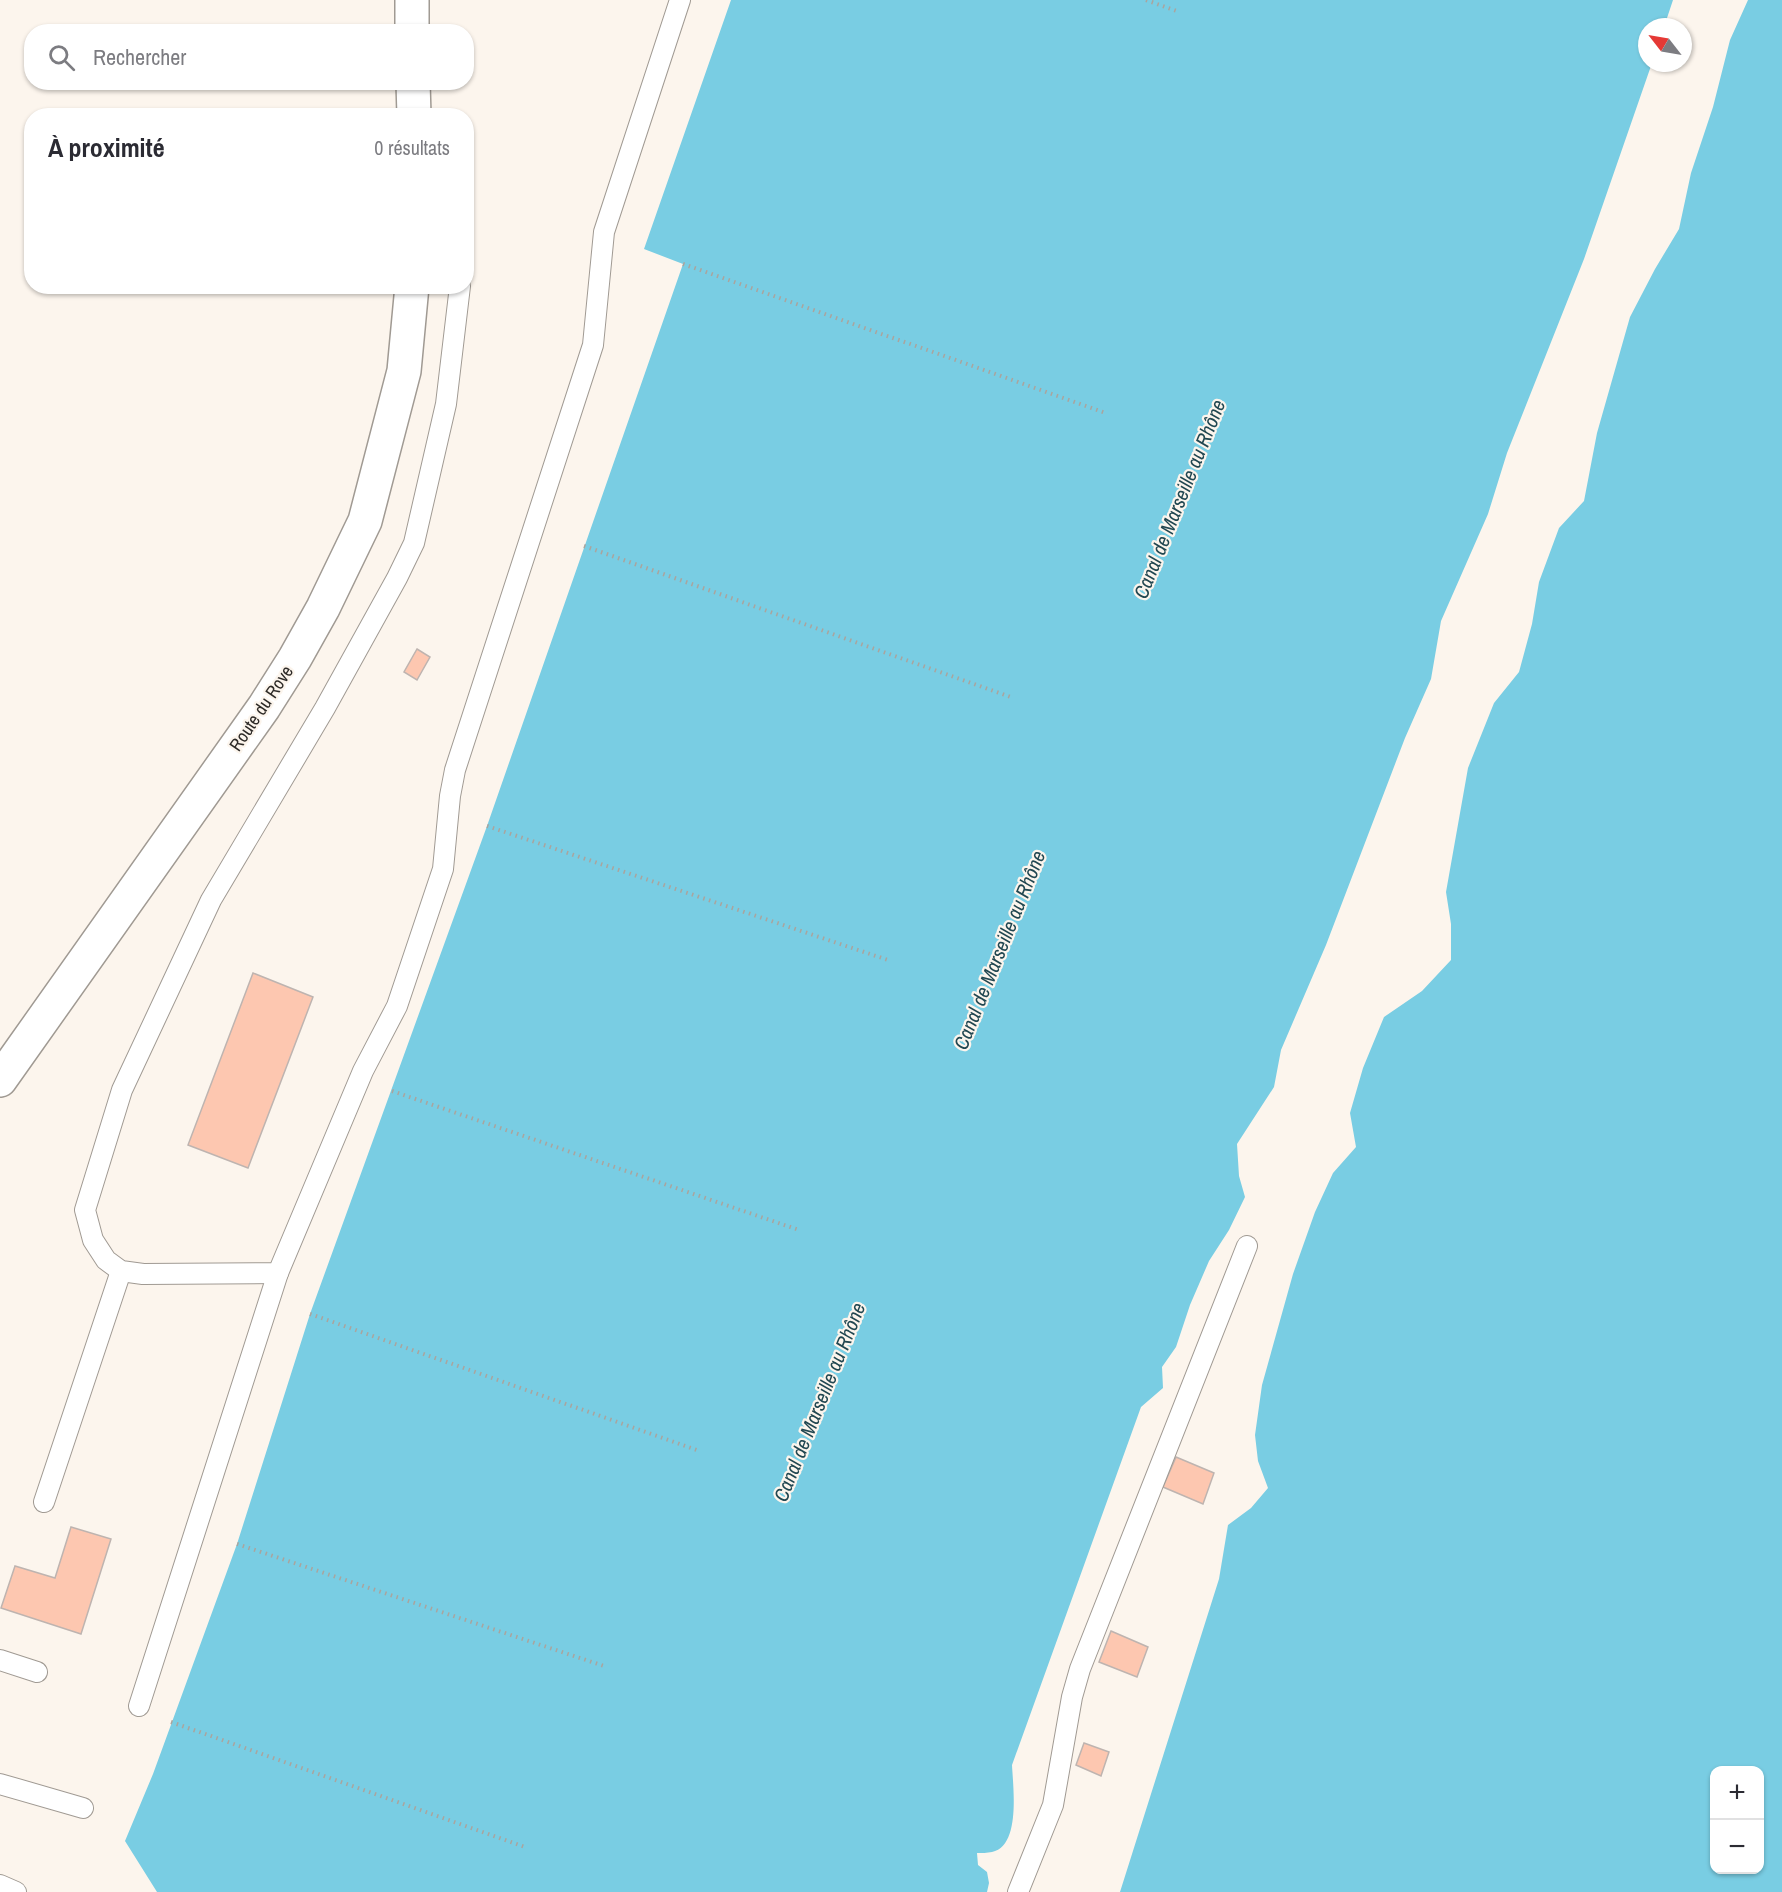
<!DOCTYPE html>
<html lang="fr">
<head>
<meta charset="utf-8">
<style>
	body { margin:0; font-family:"Archivo Narrow",sans-serif; background:#f2f2f3; color:#2b2b33 }
	.controls { position:absolute; right:18px; bottom:18px; display:grid; overflow:hidden; border-radius:12px; box-shadow:0 2px 4px #0004 }
	.controls button { width:54px; height:54px; display:grid; place-items:center; padding:0; border:0; border-bottom:2px solid #e1e1e2; background:#fff; color:#2b2b33; font:30px sans-serif }
	.compass { position:absolute; left:1638px; top:18px; width:54px; height:54px; border-radius:50%; background:#fff; box-shadow:0 2px 4px #0004; rotate:301deg }
	.list { margin:0; padding:0; list-style:none }
	h2 { display:flex; justify-content:space-between; align-items:center; height:78px; margin:0; padding:0 24px; font-size:26px }
	h2 small { font-size:20px; font-weight:400; color:#7c7c81 }
	.icon { flex:none; width:33px; height:33px; fill:none; stroke:currentColor; stroke-width:2; stroke-linecap:round; stroke-linejoin:round }
	.map { position:relative; flex:none; width:1782px; height:1892px; overflow:hidden }
	.search { position:absolute; background:#fff; box-shadow:0 2px 4px #0004; left:24px; top:24px; width:450px; height:66px; display:flex; align-items:center; gap:15px; box-sizing:border-box; padding:0 21px; border-radius:24px; color:#7c7c81; font-size:22px }
	.panel { position:absolute; background:#fff; box-shadow:0 2px 4px #0004; left:24px; top:108px; width:450px; height:186px; border-radius:24px }
	.map>svg:first-child { display:block }
</style>
</head>
<body>
<div class="map">
<svg width="1782" height="1892" viewBox="0 0 1782 1892">
	<rect width="100%" height="100%" fill="#fcf5ed"/>
	<g fill="#79cde3" fill-rule="evenodd">
		<path d="M 731,0 L 1673,0 L 1664,27 L 1647,27 L 1647,63 L 1652,63 L 1584,259 L 1507,453 L 1488,514 L 1441,621 L 1431,679 L 1405,738 L 1326,945 L 1281,1050 L 1274,1087 L 1237,1144 L 1239,1176 L 1245,1197 L 1229,1230 L 1209,1261 L 1190,1305 L 1176,1347 L 1162,1367 L 1163,1388 L 1141,1407 L 1012,1765 C 1013,1787 1021,1846 992,1852 C 987,1853 982,1853 977,1853 L 978,1865 L 987,1872 L 989,1883 L 987,1892 L 157,1892 L 125,1841 L 153,1774 L 237,1544 L 310,1314 L 487,826 L 683,264 L 644,249 Z"/>
		<path d="M 1748,0 L 1782,0 L 1782,1892 L 1120,1892 L 1219,1579 L 1228,1525 L 1251,1508 L 1268,1488 L 1258,1461 L 1255,1435 L 1262,1385 L 1293,1274 L 1315,1212 L 1333,1173 L 1356,1147 L 1350,1113 L 1363,1068 L 1384,1017 L 1422,991 L 1451,960 L 1451,924 L 1446,892 L 1468,768 L 1494,703 L 1519,672 L 1532,624 L 1539,582 L 1559,528 L 1584,501 L 1597,433 L 1630,317 L 1655,269 L 1679,229 L 1691,173 L 1713,107 L 1730,40 ZM 1714,1770 L 1760,1770 L 1760,1870 L 1714,1870 Z"/>
	</g>
	<g fill="#fdc7b0" stroke="#beb4b0" stroke-width="1.5">
		<polygon points="417,649 430,657 417,680 404,672"/>
		<polygon points="253,973 313,997 248,1168 188,1145"/>
		<polygon points="1176,1457 1214,1473 1203,1504 1163,1487"/>
		<polygon points="71,1527 111,1539 81,1634 1,1608 15,1566 55,1578"/>
		<polygon points="1111,1631 1148,1647 1137,1677 1099,1662"/>
		<polygon points="1084,1743 1109,1752 1101,1776 1076,1765"/>
	</g>
	<g fill="none" stroke-linecap="round" stroke-linejoin="round">
		<defs>
			<g id="lane">
				<polyline points="460,286 446,404 414,543 397,578 325,708 211,900 122,1090 85,1210 93,1240 106,1260 121,1271 143,1274 278,1273 363,1071 397,1006 443,869 450,796 455,770 593,345 604,232 680,0"/>
				<polyline points="44,1502 121,1271"/>
				<polyline points="0,1660 37,1672"/>
				<polyline points="139,1706 278,1273"/>
				<polyline points="0,1784 83,1808"/>
				<polyline points="0,1885 16,1892"/>
				<polyline points="1018,1892 1053,1805 1072,1697 1080,1669 1247,1246"/>
			</g>
			<g id="primary">
				<polyline points="412,0 412,32"/>
				<polyline points="413,82 414,116"/>
				<polyline points="0,1080 264,707 295,658 323,608 365,521 404,371 412,286"/>
			</g>
		</defs>
		<use href="#lane" stroke="#a09a93" stroke-width="22"/>
		<use href="#primary" stroke="#a09a93" stroke-width="36"/>
		<g stroke="#aaa49e" stroke-width="4" stroke-dasharray="1.5 4.5" stroke-linecap="butt">
			<polyline points="1146,0 1177,11"/>
			<polyline points="683,264 1106,413"/>
			<polyline points="584,546 1011,697"/>
			<polyline points="487,826 891,961"/>
			<polyline points="392,1091 799,1230"/>
			<polyline points="310,1314 697,1450"/>
			<polyline points="237,1544 604,1666"/>
			<polyline points="171,1722 525,1847"/>
		</g>
		<use href="#lane" stroke="#fff" stroke-width="20"/>
		<use href="#primary" stroke="#fff" stroke-width="33"/>
	</g>
	<g text-anchor="middle" dominant-baseline="central" stroke-width="4.5" stroke-linejoin="round" paint-order="stroke">
		<g font-size="18" fill="#2d2a27" stroke="#fcf5ed">
			<text transform="translate(261 708) rotate(-56)">Route du Rove</text>
		</g>
		<g font-size="20" font-style="italic" fill="#214751" stroke="#fcf5ed">
			<text transform="translate(1179 499) rotate(-68)">Canal de Marseille au Rhône</text>
			<text transform="translate(999 950) rotate(-68)">Canal de Marseille au Rhône</text>
			<text transform="translate(819 1402) rotate(-68)">Canal de Marseille au Rhône</text>
		</g>
	</g>
</svg>
<div class="controls">
<button>+</button>
<button>−</button>
</div>
<svg class="compass" viewBox="-18 -18 36 36"><path d="M0-13l5 13h-10z" fill="#e53935"/><path d="M0 13l5-13h-10z" fill="#7c7c81"/></svg>
<div class="search"><svg class="icon" aria-label="search" viewBox="0 0 24 24"><circle cx="10" cy="10" r="6"/><path d="M15 15l6 6"/></svg>Rechercher</div>
<section class="panel">
<h2>À proximité<small>0 résultats</small></h2>
<ul class="list">
</ul>
</section>
</div>
</body>
</html>
